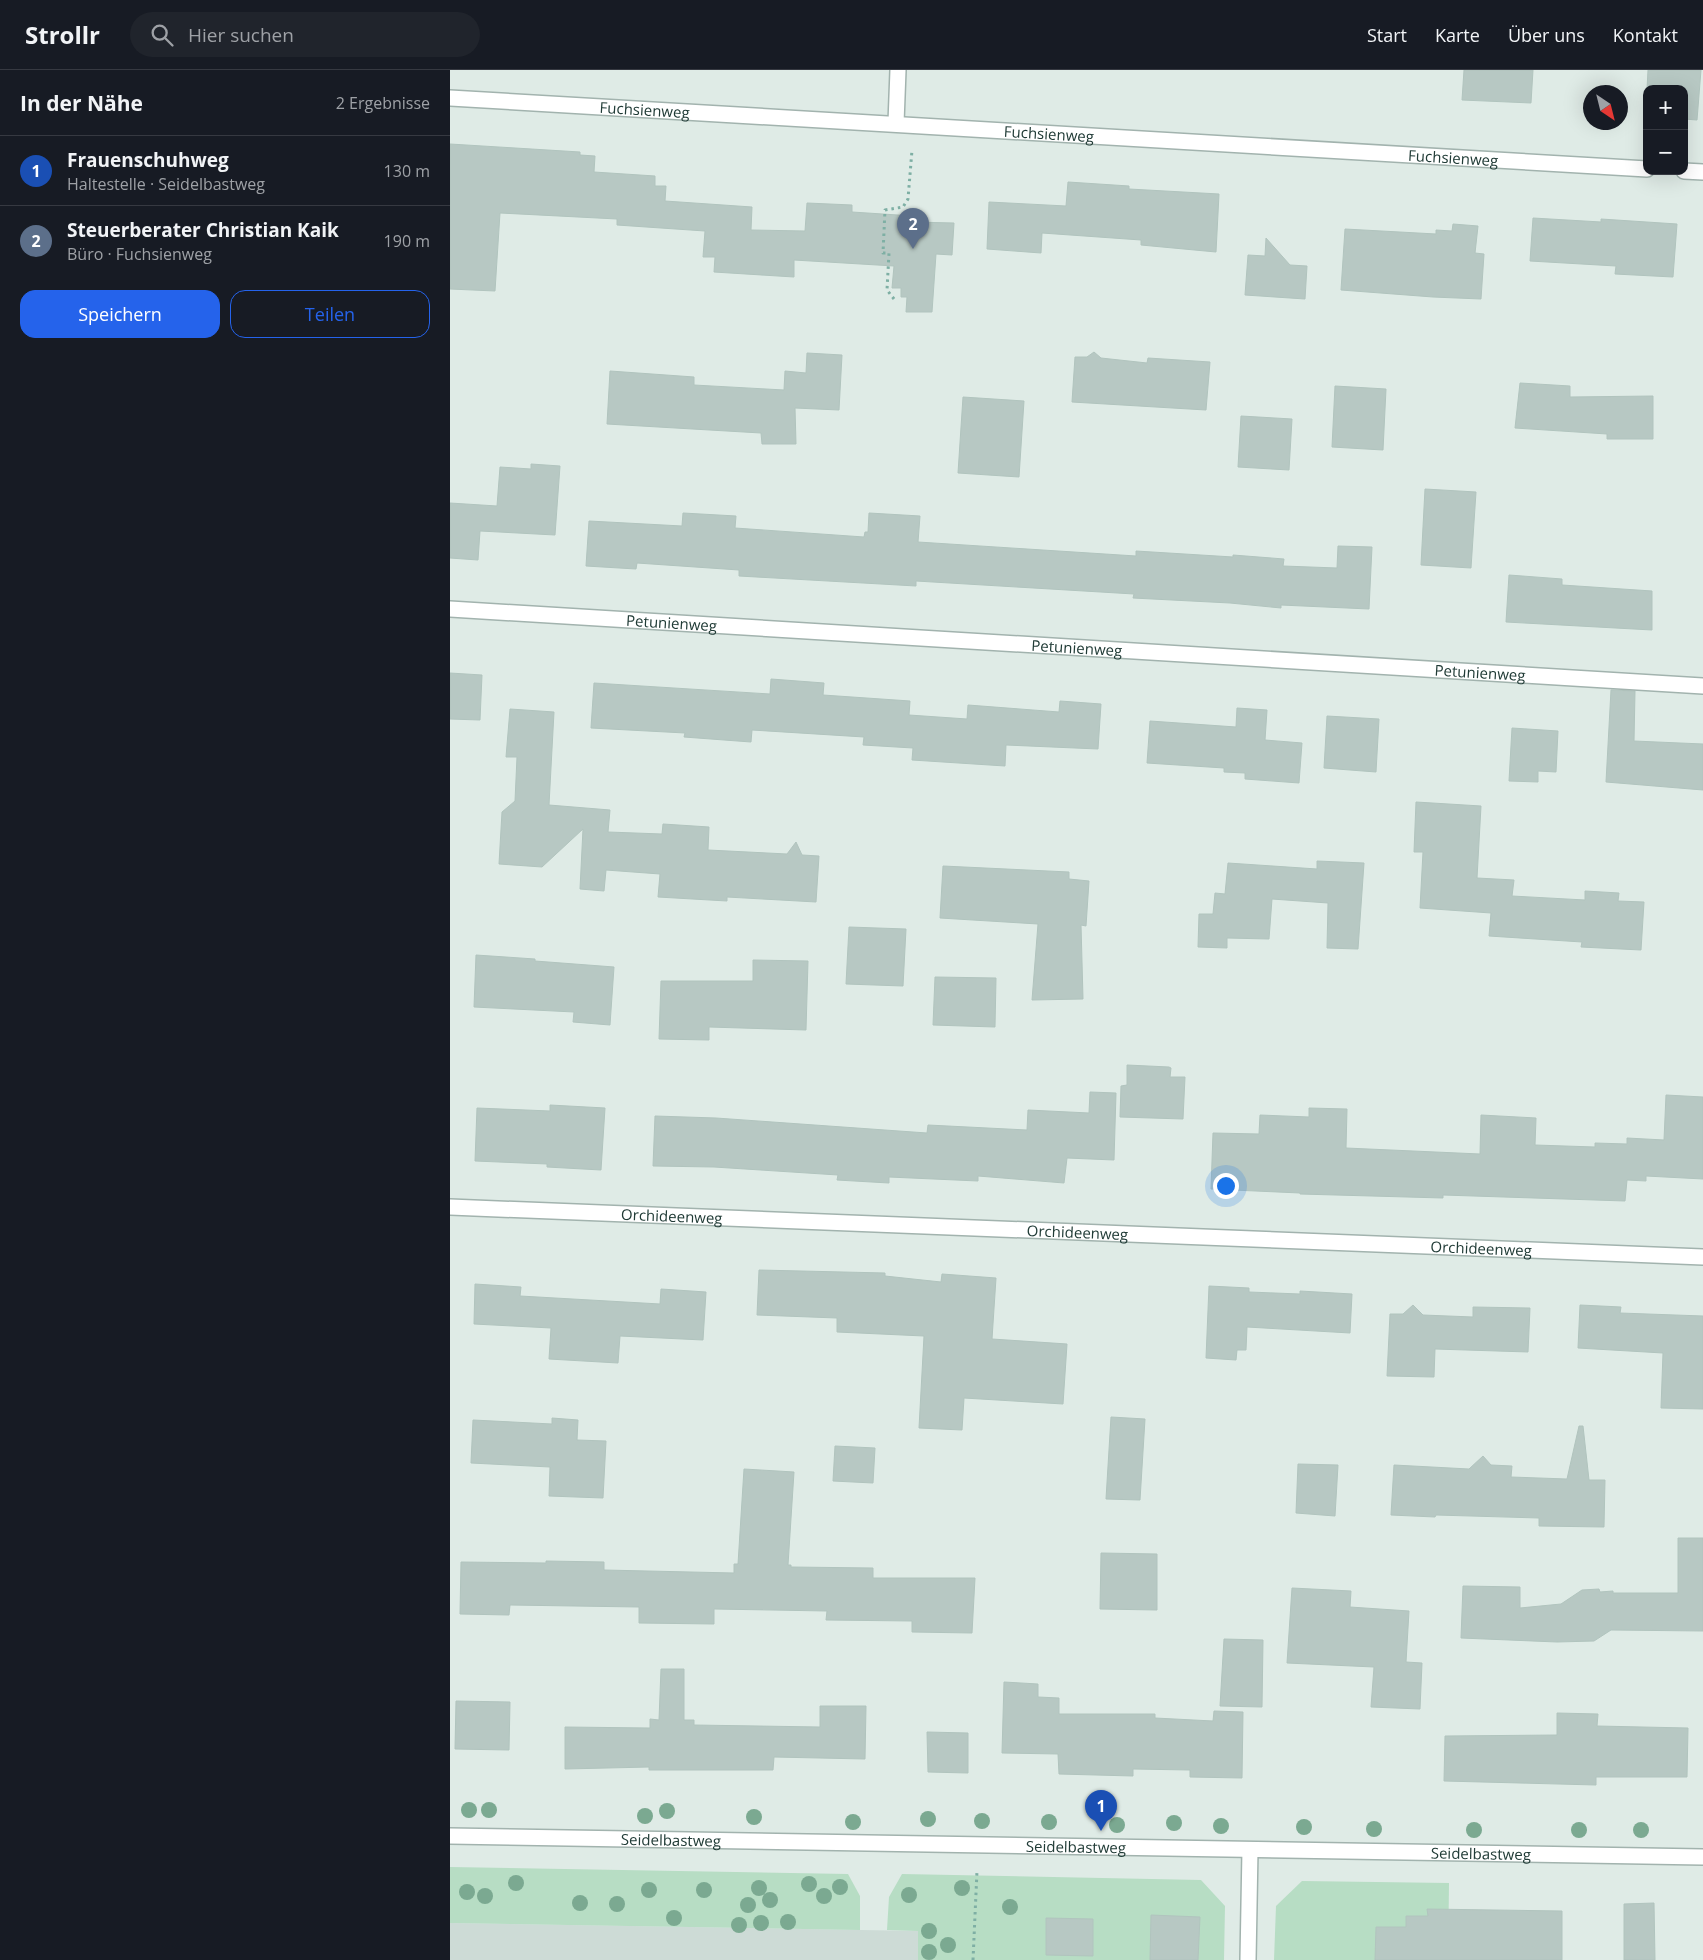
<!DOCTYPE html>
<html lang="de">
<head>
<meta charset="utf-8">
<style>
	body { margin:0; font-family:"Open Sans",sans-serif; background:#20242c; color:#f1f3f6 }
	.controls { position:absolute; right:15px; top:15px; display:grid; overflow:hidden; border-radius:10px; box-shadow:0 5px 20px #0002 }
	.controls button { width:45px; height:45px; display:grid; place-items:center; padding:0; border:0; border-bottom:1px solid #363941; background:#171b24; color:#f1f3f6; font:25px sans-serif }
	.compass { position:absolute; left:1133px; top:15px; width:45px; height:45px; border-radius:50%; background:#171b24; box-shadow:0 5px 20px #0002; rotate:145deg }
	.you { position:absolute; left:775px; top:1115px; width:18px; height:18px; margin:-12px; border:4px solid #fff; border-radius:50%; background:#1a73e8; box-shadow:0 0 0 8px #1a73e833 }
	.badge { display:grid; place-items:center; width:32px; height:32px; border-radius:50%; background:#2563eb; color:#fff; font-size:16px; font-weight:700 }
	.pin { position:absolute; translate:-50% -41px; filter:drop-shadow(0 1px 2px #0008) }
	.pin::after { content:''; position:absolute; top:26px; width:18px; height:15px; background:inherit; clip-path:polygon(0 0,100% 0,50% 100%) }
	.list { margin:0; padding:0; list-style:none }
	h2 { display:flex; justify-content:space-between; align-items:center; height:65px; margin:0; padding:0 20px; font-size:21px }
	h2 small { font-size:16px; font-weight:400; color:#9ea1a6 }
	.list li { display:grid; grid-template-columns:32px 1fr auto; gap:15px; align-items:center; box-sizing:border-box; height:70px; padding:0 20px; border-top:1px solid #363941 }
	.list b { display:block; font-size:19px; white-space:nowrap }
	.list p { margin:0; font-size:16px; white-space:nowrap; color:#9ea1a6 }
	.list em { font-size:16px; font-style:normal; color:#9ea1a6 }
	.actions { display:flex; gap:10px; padding:15px 20px }
	.actions a { flex:1; padding:11px 0; border:1px solid #2563eb; border-radius:15px; text-align:center; font-size:18px; color:#2563eb }
	.actions .main { background:#2563eb; color:#fff }
	.icon { flex:none; width:28px; height:28px; fill:none; stroke:currentColor; stroke-width:2; stroke-linecap:round; stroke-linejoin:round }
	.map { position:relative; flex:none; width:1253px; height:1890px; overflow:hidden }
	header { display:flex; align-items:center; gap:30px; box-sizing:border-box; height:70px; padding:0 25px; background:#171b24; border-bottom:1px solid #363941 }
	header strong { font-size:24px }
	nav { display:flex; gap:28px; margin-inline-start:auto; font-size:18px }
	.search { width:350px; height:45px; background:#20242c; display:flex; align-items:center; gap:12px; box-sizing:border-box; padding:0 18px; border-radius:28px; color:#9ea1a6; font-size:19px }
	main { display:flex }
	aside { flex:1; background:#171b24 }
	.map>svg:first-child { display:block }
</style>
</head>
<body>
<header>
<strong>Strollr</strong>
<div class="search"><svg class="icon" aria-label="search" viewBox="0 0 24 24"><circle cx="10" cy="10" r="6"/><path d="M15 15l6 6"/></svg>Hier suchen</div>
<nav><a>Start</a><a>Karte</a><a>Über uns</a><a>Kontakt</a></nav>
</header>
<main>
<aside>
<h2>In der Nähe<small>2 Ergebnisse</small></h2>
<ul class="list">
<li><span class="badge" style="background:#1a4fb4">1</span><div><b>Frauenschuhweg</b><p>Haltestelle · Seidelbastweg</p></div><em>130 m</em></li>
<li><span class="badge" style="background:#5c6f8a">2</span><div><b>Steuerberater Christian Kaik</b><p>Büro · Fuchsienweg</p></div><em>190 m</em></li>
</ul>
<div class="actions"><a class="main">Speichern</a><a>Teilen</a></div>
</aside>
<div class="map">
<svg width="1253" height="1890" viewBox="0 0 1253 1890">
	<rect width="100%" height="100%" fill="#dfebe6"/>
	<polygon fill="#cddbd6" points="0,1853 468,1861 468,1890 0,1890"/>
	<g fill="#b7ddc4">
		<polygon points="0,1797 398,1804 410,1826 410,1860 0,1853"/>
		<polygon points="452,1804 751,1810 775,1836 774,1890 468,1890 468,1861 437,1860 439,1827"/>
		<polygon points="852,1811 999,1813 998,1890 824,1890 826,1836"/>
	</g>
	<g fill="#b7c8c3" stroke="#b1c4be">
		<polygon points="1014,0 1083,0 1081,33 1012,30"/>
		<polygon points="1198,0 1251,0 1247,50 1234,49 1234,19 1197,19"/>
		<polygon points="0,74 130,82 130,85 145,86 144,102 205,106 205,116 216,116 215,131 302,137 301,160 355,161 357,133 402,135 402,142 463,146 463,152 504,153 502,185 486,184 482,242 456,242 457,227 451,227 451,218 442,218 444,196 344,190 344,207 264,202 265,187 253,187 255,161 167,155 167,149 50,143 45,221 0,219"/>
		<polygon points="618,112 679,116 679,119 769,124 766,182 691,175 691,170 592,163 591,183 537,179 539,132 616,136"/>
		<polygon points="1083,148 1151,152 1151,149 1227,154 1223,207 1165,204 1166,196 1080,191"/>
		<polygon points="1003,154 1028,156 1025,183 1034,184 1031,229 983,227 891,220 895,159 986,164 986,160 1002,161"/>
		<polygon points="816,168 840,195 857,196 855,229 795,225 798,185 815,186"/>
		<polygon points="644,282 651,288 697,293 698,288 760,292 756,340 622,332 625,287 637,287"/>
		<polygon points="357,283 392,285 389,340 345,338 346,374 312,374 311,363 157,354 160,301 244,307 244,315 334,320 335,301 356,303"/>
		<polygon points="1070,313 1120,316 1120,327 1203,326 1203,369 1157,369 1157,364 1065,358"/>
		<polygon points="885,316 936,319 933,380 882,377"/>
		<polygon points="513,327 574,331 569,407 508,403"/>
		<polygon points="791,346 842,349 839,400 788,397"/>
		<polygon points="81,394 110,396 105,465 30,461 28,490 0,488 0,433 47,436 50,397 81,399"/>
		<polygon points="975,419 1026,422 1021,498 971,495"/>
		<polygon points="233,443 286,446 285,458 414,467 415,462 418,462 419,443 470,446 468,472 686,486 686,481 783,487 783,485 834,489 833,496 887,498 888,476 922,477 919,539 831,535 831,538 780,533 683,528 684,524 466,511 466,516 289,506 289,500 187,493 186,499 136,496 139,451 232,456"/>
		<polygon points="1059,505 1112,509 1112,515 1202,521 1202,560 1056,552"/>
		<polygon points="0,603 32,605 30,650 0,649"/>
		<polygon points="321,609 374,613 373,625 460,631 459,645 517,649 518,635 609,642 610,631 651,634 648,679 556,675 555,696 462,690 463,678 413,675 414,667 302,660 301,672 234,667 235,663 141,658 144,613 320,624"/>
		<polygon points="1161,620 1185,621 1184,671 1253,674 1253,720 1156,712"/>
		<polygon points="787,638 817,640 815,670 852,673 849,713 795,709 795,703 774,702 774,698 697,693 700,651 786,657"/>
		<polygon points="60,639 104,642 99,735 160,740 158,762 212,764 213,754 259,757 258,780 337,784 346,772 352,785 369,786 366,832 277,827 277,831 208,827 210,804 156,800 154,821 130,819 133,759 92,797 49,794 52,742 65,731 67,687 56,687"/>
		<polygon points="877,646 929,649 926,702 874,698"/>
		<polygon points="1062,658 1108,661 1106,702 1088,701 1088,712 1059,711"/>
		<polygon points="966,732 1031,736 1027,808 1064,810 1062,826 1135,830 1135,821 1169,823 1168,831 1194,832 1191,880 1131,877 1132,872 1039,866 1041,843 970,838 973,782 964,782"/>
		<polygon points="867,791 914,793 908,879 877,878 878,833 822,829 819,869 777,868 777,878 748,877 749,844 763,844 765,823 775,824 778,793 867,799"/>
		<polygon points="493,796 619,802 619,809 639,811 636,856 631,855 633,929 582,930 588,854 490,848"/>
		<polygon points="399,857 456,859 453,916 396,914"/>
		<polygon points="26,885 85,889 85,891 164,897 160,955 123,952 124,942 24,937"/>
		<polygon points="303,890 358,891 356,960 259,957 259,970 209,969 211,911 303,911"/>
		<polygon points="485,907 546,908 545,957 483,955"/>
		<polygon points="677,995 719,997 721,998 720,1007 735,1007 733,1049 670,1047 671,1016 677,1015"/>
		<polygon points="640,1022 666,1023 664,1090 617,1088 614,1113 528,1106 528,1111 439,1107 439,1113 387,1110 388,1105 264,1097 203,1096 205,1046 266,1048 477,1063 478,1055 577,1060 578,1040 639,1043"/>
		<polygon points="1216,1025 1253,1027 1253,1109 1196,1106 1196,1111 1177,1110 1175,1131 993,1125 993,1128 850,1124 850,1123 761,1119 763,1063 809,1064 810,1045 859,1047 859,1038 897,1039 896,1078 1030,1084 1031,1045 1086,1048 1085,1075 1145,1077 1145,1073 1177,1074 1177,1068 1214,1070"/>
		<polygon points="100,1035 155,1038 151,1100 97,1097 97,1094 25,1091 27,1038 100,1041"/>
		<polygon points="309,1200 435,1203 435,1206 491,1212 492,1204 546,1208 542,1269 617,1274 613,1334 514,1328 512,1360 469,1358 474,1266 387,1262 387,1248 307,1245"/>
		<polygon points="25,1214 71,1217 70,1226 210,1234 211,1219 256,1222 253,1270 170,1266 168,1293 99,1289 101,1258 24,1254"/>
		<polygon points="759,1216 799,1218 799,1222 850,1224 850,1221 902,1224 900,1263 797,1257 796,1280 787,1280 786,1290 756,1288"/>
		<polygon points="963,1235 973,1245 1023,1247 1023,1237 1080,1238 1078,1282 985,1279 984,1307 937,1306 940,1244 953,1244"/>
		<polygon points="1130,1235 1171,1237 1170,1243 1253,1246 1253,1339 1211,1338 1213,1283 1128,1278"/>
		<polygon points="661,1347 695,1349 690,1430 656,1429"/>
		<polygon points="102,1348 128,1350 127,1370 156,1371 153,1428 99,1426 100,1397 21,1393 23,1350 102,1354"/>
		<polygon points="1129,1356 1133,1356 1139,1410 1155,1410 1154,1457 1089,1456 1089,1448 986,1445 985,1447 941,1445 944,1395 1019,1399 1033,1386 1041,1395 1062,1396 1061,1407 1117,1409"/>
		<polygon points="385,1376 425,1378 423,1413 383,1411"/>
		<polygon points="848,1394 888,1395 885,1446 846,1443"/>
		<polygon points="294,1399 344,1402 338,1495 341,1495 341,1497 423,1498 423,1508 525,1508 522,1563 462,1562 462,1551 376,1550 377,1541 264,1539 264,1554 189,1553 189,1537 60,1535 59,1545 10,1544 11,1492 96,1493 96,1491 154,1492 154,1500 284,1503 284,1494 288,1494"/>
		<polygon points="1228,1468 1253,1468 1253,1561 1161,1560 1144,1571 1107,1572 1011,1568 1013,1516 1070,1517 1070,1538 1111,1534 1132,1520 1149,1519 1150,1522 1163,1521 1163,1523 1228,1523"/>
		<polygon points="651,1483 707,1484 707,1540 650,1539"/>
		<polygon points="842,1518 901,1521 900,1537 959,1541 956,1592 972,1593 970,1639 921,1637 924,1597 837,1593"/>
		<polygon points="774,1569 813,1570 812,1637 770,1636"/>
		<polygon points="211,1599 234,1599 234,1650 244,1650 244,1655 370,1657 370,1636 416,1636 415,1689 324,1687 323,1700 199,1700 199,1697 115,1699 115,1657 200,1658 200,1649 209,1650"/>
		<polygon points="554,1612 588,1614 588,1627 609,1628 609,1644 705,1644 705,1648 763,1651 764,1641 793,1642 792,1708 740,1707 740,1700 683,1699 683,1706 609,1704 608,1684 552,1683"/>
		<polygon points="6,1631 60,1632 59,1680 5,1679"/>
		<polygon points="1107,1643 1148,1644 1147,1656 1238,1658 1237,1707 1146,1707 1146,1715 994,1711 995,1666 1107,1665"/>
		<polygon points="477,1662 518,1663 518,1703 478,1702"/>
		<polygon points="1204,1833 1205,1890 1174,1890 1174,1834"/>
		<polygon points="977,1839 1112,1841 1112,1890 925,1890 926,1857 956,1857 956,1846 978,1846"/>
		<polygon points="701,1845 750,1847 748,1890 700,1890"/>
		<polygon points="596,1848 643,1849 643,1886 596,1885"/>
	</g>
	<g fill="none" stroke-linecap="round" stroke-linejoin="round">
		<defs>
			<g id="street">
				<path id="s1" d="M 0,28 L 1197,99"/>
				<polyline points="446,53 448,0"/>
				<polyline points="1234,101 1253,102"/>
				<path id="s2" d="M 0,539 L 1253,616"/>
				<path id="s3" d="M 0,1137 L 1253,1187"/>
				<path id="s4" d="M 0,1766 L 1253,1787"/>
				<polyline points="798,1890 800,1780"/>
			</g>
		</defs>
		<use href="#street" stroke="#a2b3ae" stroke-width="18"/>
		<g stroke="#7eafa4" stroke-width="3" stroke-dasharray="2.5 4" stroke-linecap="butt">
			<polyline points="444,229 437,220 439,183 433,183 435,140 453,137 458,129 462,80"/>
			<polyline points="523,1890 527,1801"/>
		</g>
		<use href="#street" stroke="#fff" stroke-width="15"/>
	</g>
	<g fill="#7ba991">
		<circle cx="19" cy="1740" r="8"/>
		<circle cx="39" cy="1740" r="8"/>
		<circle cx="217" cy="1741" r="8"/>
		<circle cx="195" cy="1746" r="8"/>
		<circle cx="304" cy="1747" r="8"/>
		<circle cx="478" cy="1749" r="8"/>
		<circle cx="532" cy="1751" r="8"/>
		<circle cx="403" cy="1752" r="8"/>
		<circle cx="599" cy="1752" r="8"/>
		<circle cx="724" cy="1753" r="8"/>
		<circle cx="667" cy="1755" r="8"/>
		<circle cx="771" cy="1756" r="8"/>
		<circle cx="854" cy="1757" r="8"/>
		<circle cx="924" cy="1759" r="8"/>
		<circle cx="1024" cy="1760" r="8"/>
		<circle cx="1129" cy="1760" r="8"/>
		<circle cx="1191" cy="1760" r="8"/>
		<circle cx="66" cy="1813" r="8"/>
		<circle cx="359" cy="1814" r="8"/>
		<circle cx="390" cy="1817" r="8"/>
		<circle cx="309" cy="1818" r="8"/>
		<circle cx="512" cy="1818" r="8"/>
		<circle cx="199" cy="1820" r="8"/>
		<circle cx="254" cy="1820" r="8"/>
		<circle cx="17" cy="1822" r="8"/>
		<circle cx="459" cy="1825" r="8"/>
		<circle cx="35" cy="1826" r="8"/>
		<circle cx="374" cy="1826" r="8"/>
		<circle cx="320" cy="1830" r="8"/>
		<circle cx="130" cy="1833" r="8"/>
		<circle cx="167" cy="1834" r="8"/>
		<circle cx="298" cy="1835" r="8"/>
		<circle cx="560" cy="1837" r="8"/>
		<circle cx="224" cy="1848" r="8"/>
		<circle cx="338" cy="1852" r="8"/>
		<circle cx="311" cy="1853" r="8"/>
		<circle cx="289" cy="1855" r="8"/>
		<circle cx="479" cy="1861" r="8"/>
		<circle cx="498" cy="1875" r="8"/>
		<circle cx="479" cy="1882" r="8"/>
	</g>
	<g text-anchor="middle" dominant-baseline="central" stroke-width="4" stroke-linejoin="round" paint-order="stroke">
		<g font-size="15" fill="#203b36" stroke="#eff7f4">
			<text stroke="none"><textPath href="#s1" startOffset="195">Fuchsienweg</textPath></text>
			<text stroke="none"><textPath href="#s1" startOffset="600">Fuchsienweg</textPath></text>
			<text stroke="none"><textPath href="#s1" startOffset="1005">Fuchsienweg</textPath></text>
			<text stroke="none"><textPath href="#s2" startOffset="222">Petunienweg</textPath></text>
			<text stroke="none"><textPath href="#s2" startOffset="628">Petunienweg</textPath></text>
			<text stroke="none"><textPath href="#s2" startOffset="1032">Petunienweg</textPath></text>
			<text stroke="none"><textPath href="#s3" startOffset="222">Orchideenweg</textPath></text>
			<text stroke="none"><textPath href="#s3" startOffset="628">Orchideenweg</textPath></text>
			<text stroke="none"><textPath href="#s3" startOffset="1032">Orchideenweg</textPath></text>
			<text stroke="none"><textPath href="#s4" startOffset="221">Seidelbastweg</textPath></text>
			<text stroke="none"><textPath href="#s4" startOffset="626">Seidelbastweg</textPath></text>
			<text stroke="none"><textPath href="#s4" startOffset="1031">Seidelbastweg</textPath></text>
		</g>
	</g>
</svg>
<div class="controls">
<button>+</button>
<button>−</button>
</div>
<svg class="compass" viewBox="-18 -18 36 36"><path d="M0-13l5 13h-10z" fill="#e53935"/><path d="M0 13l5-13h-10z" fill="#9ea1a6"/></svg>
<div class="you"></div>
<div class="pin badge" style="left:651px;top:1761px;background:#1a4fb4">1</div>
<div class="pin badge" style="left:463px;top:179px;background:#5c6f8a">2</div>
</div>
</main>
</body>
</html>
